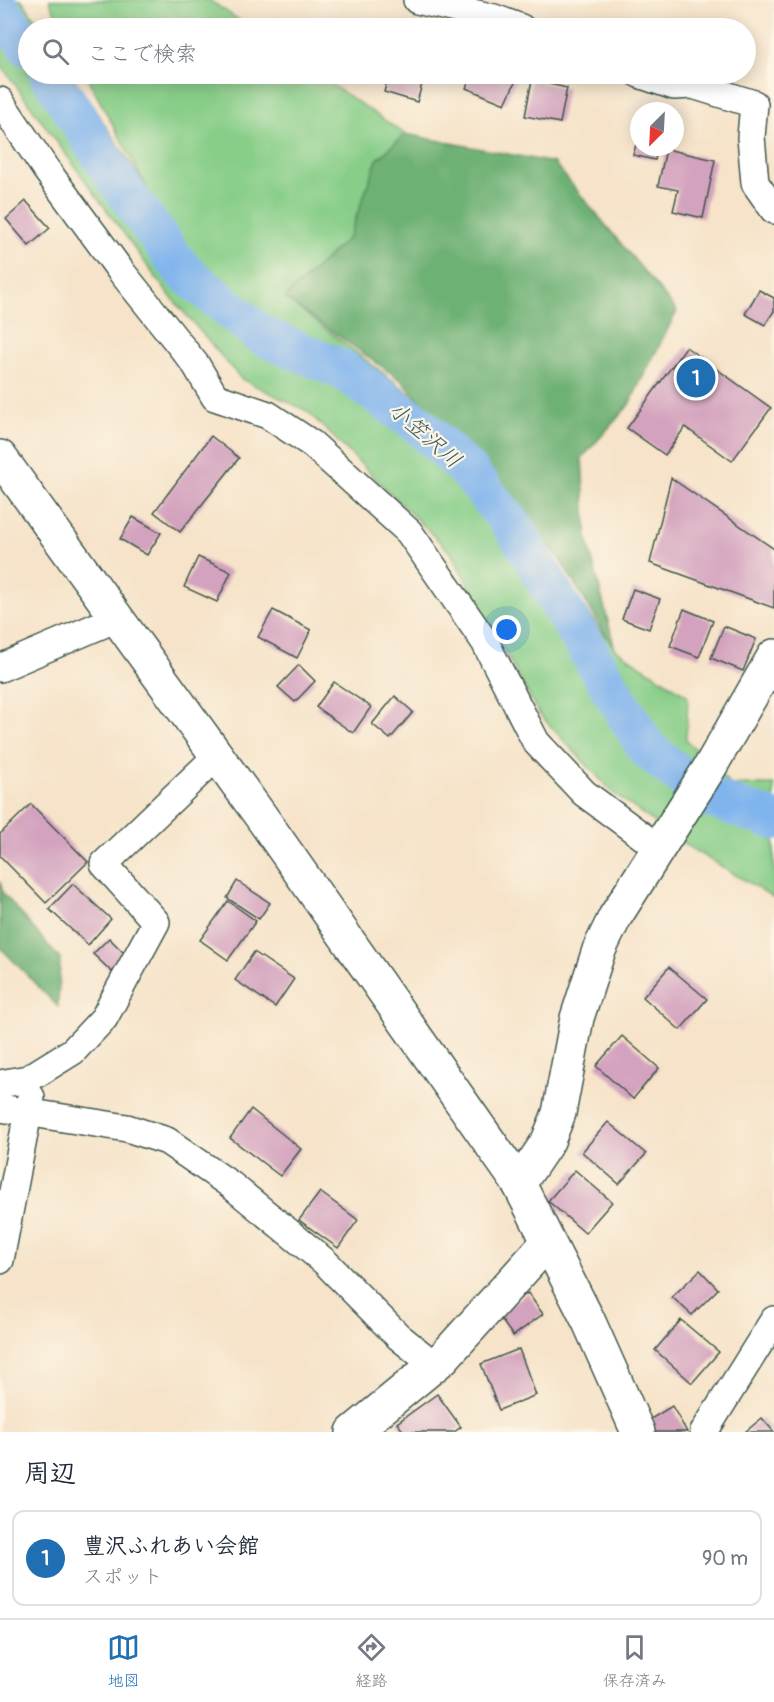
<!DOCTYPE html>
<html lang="ja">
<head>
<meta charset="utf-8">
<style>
	body { margin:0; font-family:Pangolin,"Klee One",sans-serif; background:#f6f6f7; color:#1f2937 }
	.compass { position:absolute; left:630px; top:102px; width:54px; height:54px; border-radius:50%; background:#fff; box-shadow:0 3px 15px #0003; rotate:204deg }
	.you { position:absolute; left:507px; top:630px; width:21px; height:21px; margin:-15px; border:4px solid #fff; border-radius:50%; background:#1a73e8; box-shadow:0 0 0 9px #1a73e833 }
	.badge { display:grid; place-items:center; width:39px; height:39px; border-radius:50%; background:#1f6fb2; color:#fff; font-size:20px; font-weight:700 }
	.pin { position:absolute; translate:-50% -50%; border:3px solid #fff; box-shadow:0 2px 6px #0006 }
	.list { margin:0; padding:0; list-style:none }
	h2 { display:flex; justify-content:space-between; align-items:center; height:78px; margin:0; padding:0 24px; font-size:26px }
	h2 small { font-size:20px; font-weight:400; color:#747a83 }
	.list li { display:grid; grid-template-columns:39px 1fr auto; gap:18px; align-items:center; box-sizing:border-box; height:96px; margin:0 12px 12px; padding:0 12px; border:2px solid #e0e1e3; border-radius:12px }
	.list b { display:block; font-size:22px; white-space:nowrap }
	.list p { margin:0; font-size:20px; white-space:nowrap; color:#747a83 }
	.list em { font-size:20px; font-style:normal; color:#747a83 }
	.icon { flex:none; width:33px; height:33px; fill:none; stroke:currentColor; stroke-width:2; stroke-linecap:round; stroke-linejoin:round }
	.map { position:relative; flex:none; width:774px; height:1432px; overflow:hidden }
	.search { position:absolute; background:#fff; box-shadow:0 3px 15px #0003; left:18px; right:18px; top:18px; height:66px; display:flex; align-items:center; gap:15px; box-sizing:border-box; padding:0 21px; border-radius:33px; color:#747a83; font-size:22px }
	.sheet { height:186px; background:#fff }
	nav { display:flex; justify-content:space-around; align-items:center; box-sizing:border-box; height:84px; border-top:2px solid #e0e1e3; background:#fff; font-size:16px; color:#747a83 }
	nav a { display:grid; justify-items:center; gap:3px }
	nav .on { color:#1f6fb2 }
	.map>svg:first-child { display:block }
</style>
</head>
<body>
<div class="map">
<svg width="774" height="1432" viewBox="0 0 774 1432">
	<rect width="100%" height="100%" fill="#fcf5e5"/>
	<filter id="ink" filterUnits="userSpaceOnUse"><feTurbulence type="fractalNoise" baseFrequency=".0167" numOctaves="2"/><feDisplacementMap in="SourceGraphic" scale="12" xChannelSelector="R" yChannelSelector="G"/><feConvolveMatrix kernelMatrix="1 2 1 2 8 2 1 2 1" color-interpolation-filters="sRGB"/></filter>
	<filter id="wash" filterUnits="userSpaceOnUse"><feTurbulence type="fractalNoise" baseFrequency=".008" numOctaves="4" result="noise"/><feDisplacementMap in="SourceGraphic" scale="24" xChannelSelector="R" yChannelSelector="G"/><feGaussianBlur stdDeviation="1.35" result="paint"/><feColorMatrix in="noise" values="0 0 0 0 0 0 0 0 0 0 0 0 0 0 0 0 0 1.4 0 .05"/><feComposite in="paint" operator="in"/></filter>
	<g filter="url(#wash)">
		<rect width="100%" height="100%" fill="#f6e3c9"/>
		<g fill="#88ce89" stroke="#54865e" stroke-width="1.5">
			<polygon points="0,0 22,0 41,28 28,28 28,74 71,74 148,189 85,74 316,74 405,134 377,160 349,237 285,298 451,425 615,649 688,696 686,740 731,785 774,785 774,898 689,847 613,793 539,714 451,553 307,411 241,379 165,290 0,64"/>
			<polygon points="49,0 209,0 251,28 62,28"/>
		</g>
		<g fill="#6eb175" stroke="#467754" stroke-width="1.5">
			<polygon points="405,134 554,163 677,311 628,406 582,458 587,538 615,649 557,555 402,381 285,298 349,237 377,160"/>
			<polygon points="0,881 3,893 60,959 58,1007 0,947"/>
		</g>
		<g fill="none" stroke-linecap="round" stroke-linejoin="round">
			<g stroke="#80b4ed" stroke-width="40">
				<polyline points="0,9 28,47"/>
				<polyline points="49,74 118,182 184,272 263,336 343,370 418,424 468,471 515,529 647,749 707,797 774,820"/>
			</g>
		</g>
		<g id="blocks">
			<g fill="#d3a2be">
				<polygon points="389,74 412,74 424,77 417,102 384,92"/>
				<polygon points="472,74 519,74 505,104 466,88"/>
				<polygon points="532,80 567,88 560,123 525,116"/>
				<polygon points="639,135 639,147 658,147 655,160 633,155"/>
				<polygon points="666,149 715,160 703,218 673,211 678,190 658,186"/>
				<polygon points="26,201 50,228 29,246 6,219"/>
				<polygon points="759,290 774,298 774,311 765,325 745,314"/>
				<polygon points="686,347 771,408 732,461 685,427 665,455 627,428"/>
				<polygon points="211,436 239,458 180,532 154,512"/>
				<polygon points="671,478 774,549 774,608 650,563"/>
				<polygon points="133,517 161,533 147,555 120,539"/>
				<polygon points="198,557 231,572 217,602 184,587"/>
				<polygon points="633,589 660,599 649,629 622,619"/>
				<polygon points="684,609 713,621 699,657 670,646"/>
				<polygon points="273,610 311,630 297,658 258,637"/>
				<polygon points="724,626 756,639 743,671 711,658"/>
				<polygon points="299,665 315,681 295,702 278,687"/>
				<polygon points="334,682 371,707 353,733 316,707"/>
				<polygon points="395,696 413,712 390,739 372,724"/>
				<polygon points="31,804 88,862 46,903 0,856 0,834"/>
				<polygon points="237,881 270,903 259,919 227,898"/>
				<polygon points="73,884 111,919 88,945 49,909"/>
				<polygon points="228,901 256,921 228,960 200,940"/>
				<polygon points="109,938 127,956 112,972 93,954"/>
				<polygon points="254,952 294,979 275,1007 235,980"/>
				<polygon points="669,967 707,999 680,1030 643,997"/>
				<polygon points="622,1036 659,1068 633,1099 596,1066"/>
				<polygon points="251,1109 301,1149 280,1176 230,1138"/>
				<polygon points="608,1122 646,1154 619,1184 582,1152"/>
				<polygon points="575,1170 612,1202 585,1233 548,1201"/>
				<polygon points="320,1192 358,1220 338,1248 299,1220"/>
				<polygon points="700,1270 718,1289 692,1315 672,1297"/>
				<polygon points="528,1293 543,1314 513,1336 497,1314"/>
				<polygon points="681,1320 719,1352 692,1383 655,1350"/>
				<polygon points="519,1349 536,1395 499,1410 481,1364"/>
				<polygon points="437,1394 461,1427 454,1432 404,1432 397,1423"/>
				<polygon points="672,1406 687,1432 656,1432 649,1420"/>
				<polygon points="762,1418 774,1432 745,1432"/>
			</g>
		</g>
	</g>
	<g filter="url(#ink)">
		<use href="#blocks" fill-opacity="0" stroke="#3f564a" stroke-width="1.5"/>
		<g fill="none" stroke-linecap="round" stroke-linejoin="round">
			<defs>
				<g id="minor">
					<polyline points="417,0 494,18 521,28"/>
					<polyline points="639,74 674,86 693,85 754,104 751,137 755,183 774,210"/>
					<polyline points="0,101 45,168 120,270 196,365 215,397 268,415 312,444 409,532 485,642 536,742 584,793 657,847"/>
					<polyline points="0,668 117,618"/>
					<polyline points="0,1084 28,1079 73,1051 104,1018 156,922 104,864 217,756"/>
					<polyline points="0,1108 127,1128 167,1141 231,1185 325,1262 398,1336 434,1365"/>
					<polyline points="0,1260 31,1097"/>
					<polyline points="704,1432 774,1320"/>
				</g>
				<g id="tertiary">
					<polyline points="0,457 260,815 519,1184 589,1322 638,1432"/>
					<polyline points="519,1184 548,1141 559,1113 577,1018 599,950 615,917 710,767 774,656"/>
					<polyline points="353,1432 443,1358 548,1242"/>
				</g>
			</defs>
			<use href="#minor" stroke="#3f564a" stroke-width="30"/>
			<use href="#tertiary" stroke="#3f564a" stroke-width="36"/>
			<use href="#minor" stroke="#fff" stroke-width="27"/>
			<use href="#tertiary" stroke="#fff" stroke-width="33"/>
		</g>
	</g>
	<g text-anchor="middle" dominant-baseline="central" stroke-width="4.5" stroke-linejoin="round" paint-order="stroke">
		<g font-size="22" font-style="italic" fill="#375b62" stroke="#fcf5e5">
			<text transform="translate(425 435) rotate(41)">小笠沢川</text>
		</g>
	</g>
</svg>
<svg class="compass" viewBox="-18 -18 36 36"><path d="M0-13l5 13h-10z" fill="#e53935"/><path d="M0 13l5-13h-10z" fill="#747a83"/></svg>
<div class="you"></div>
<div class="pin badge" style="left:696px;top:378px">1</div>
<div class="search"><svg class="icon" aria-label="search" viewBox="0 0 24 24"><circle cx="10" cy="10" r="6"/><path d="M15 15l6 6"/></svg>ここで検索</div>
</div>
<section class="sheet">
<h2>周辺<small></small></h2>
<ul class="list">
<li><span class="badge">1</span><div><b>豊沢ふれあい会館</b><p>スポット</p></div><em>90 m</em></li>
</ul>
</section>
<nav>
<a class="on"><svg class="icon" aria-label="map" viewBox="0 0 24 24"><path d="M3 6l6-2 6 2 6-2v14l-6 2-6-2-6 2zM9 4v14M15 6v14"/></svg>地図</a>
<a><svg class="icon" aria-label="directions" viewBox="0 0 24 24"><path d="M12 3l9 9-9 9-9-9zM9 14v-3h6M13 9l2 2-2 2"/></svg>経路</a>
<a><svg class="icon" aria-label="saved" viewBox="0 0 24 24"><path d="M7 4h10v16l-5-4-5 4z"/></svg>保存済み</a>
</nav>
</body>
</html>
